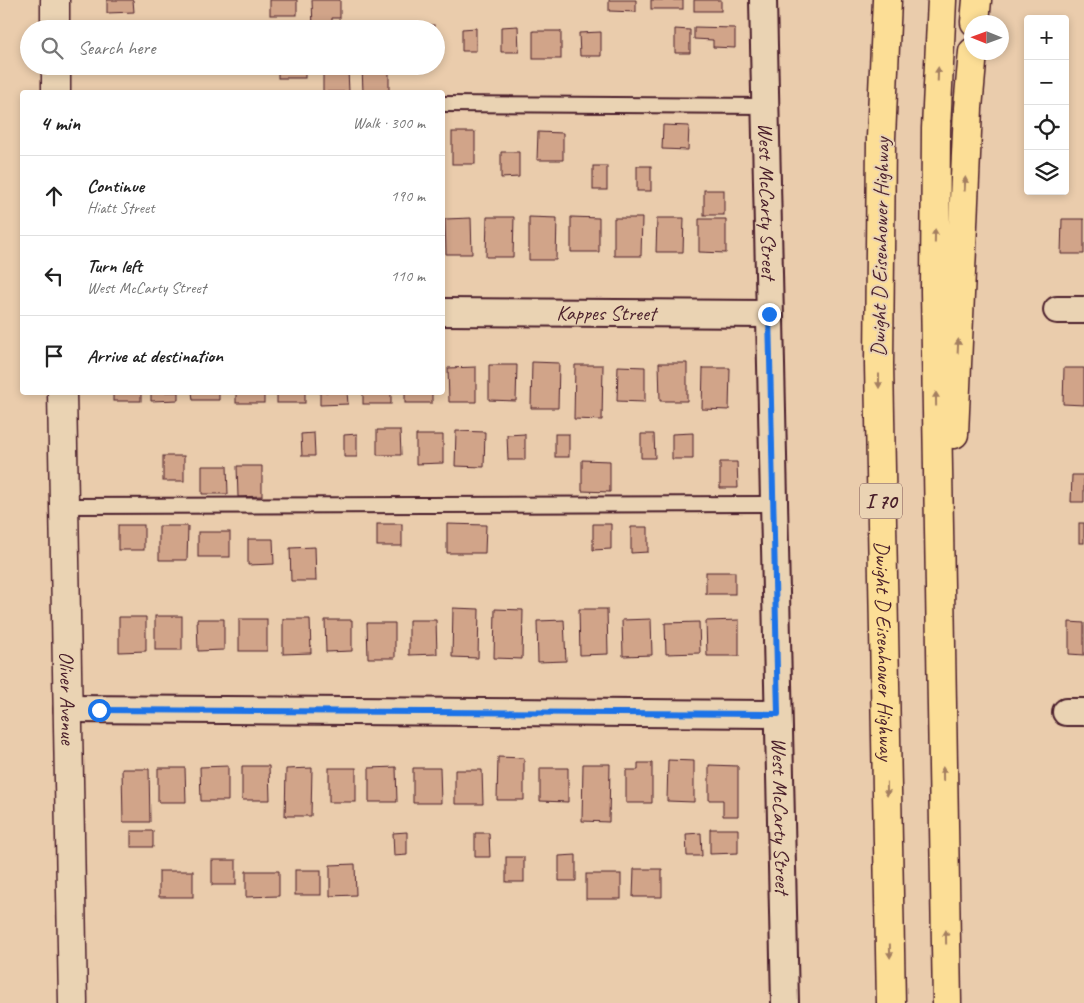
<!DOCTYPE html>
<html lang="en">
<head>
<meta charset="utf-8">
<style>
	body { margin:0; font-family:Caveat,sans-serif; background:#f2f2f2; color:#222 }
	.controls { position:absolute; right:15px; top:15px; display:grid; overflow:hidden; border-radius:5px; box-shadow:0 2px 8px #0003 }
	.controls button { width:45px; height:45px; display:grid; place-items:center; padding:0; border:0; border-bottom:1px solid #e0e0e0; background:#fff; color:#222; font:25px sans-serif }
	.compass { position:absolute; left:964px; top:15px; width:45px; height:45px; border-radius:50%; background:#fff; box-shadow:0 2px 8px #0003; rotate:271deg }
	.stop { position:absolute; width:15px; height:15px; margin:-11px; border:4px solid #1a73e8; border-radius:50%; background:#fff }
	.stop.end { background:#1a73e8; border-color:#fff; box-shadow:0 1px 5px #0008 }
	.list { margin:0; padding:0; list-style:none }
	h2 { display:flex; justify-content:space-between; align-items:center; height:65px; margin:0; padding:0 20px; font-size:21px }
	h2 small { font-size:16px; font-weight:400; color:#767676 }
	.list li { display:grid; grid-template-columns:32px 1fr auto; gap:15px; align-items:center; box-sizing:border-box; height:80px; padding:0 20px; border-top:1px solid #e0e0e0 }
	.list b { display:block; font-size:19px; white-space:nowrap }
	.list p { margin:0; font-size:16px; white-space:nowrap; color:#767676 }
	.list em { font-size:16px; font-style:normal; color:#767676 }
	.icon { flex:none; width:28px; height:28px; fill:none; stroke:currentColor; stroke-width:2; stroke-linecap:round; stroke-linejoin:round }
	.map { position:relative; flex:none; width:1084px; height:1003px; overflow:hidden }
	.search { position:absolute; background:#fff; box-shadow:0 2px 8px #0003; left:20px; top:20px; width:425px; height:55px; display:flex; align-items:center; gap:12px; box-sizing:border-box; padding:0 18px; border-radius:28px; color:#767676; font-size:19px }
	.panel { position:absolute; background:#fff; box-shadow:0 2px 8px #0003; left:20px; top:90px; width:425px; height:305px; border-radius:5px }
	.map>svg:first-child { display:block }
</style>
</head>
<body>
<div class="map">
<svg width="1084" height="1003" viewBox="0 0 1084 1003">
	<rect width="100%" height="100%" fill="#eaccac"/>
	<filter id="ink" filterUnits="userSpaceOnUse"><feTurbulence type="fractalNoise" baseFrequency=".02" numOctaves="2"/><feDisplacementMap in="SourceGraphic" scale="10" xChannelSelector="R" yChannelSelector="G"/><feConvolveMatrix kernelMatrix="1 2 1 2 8 2 1 2 1" color-interpolation-filters="sRGB"/></filter>
	<g filter="url(#ink)">
		<g fill="#d1a489" stroke="#4a1f2b">
			<polygon points="107,0 133,0 134,12 107,13"/>
			<rect x="270" y="0" width="27" height="15"/>
			<polygon points="312,0 340,0 340,18 332,18 332,29 313,29"/>
			<polygon points="609,0 636,0 636,12 609,11"/>
			<rect x="651" y="0" width="32" height="9"/>
			<rect x="694" y="0" width="27" height="11"/>
			<polygon points="134,24 134,29 106,29 106,25"/>
			<rect x="416" y="25" width="18" height="4"/>
			<polygon points="518,26 519,52 501,52 501,27"/>
			<polygon points="694,27 735,28 735,48 713,47 713,40 694,39"/>
			<polygon points="476,28 476,51 462,51 462,29"/>
			<polygon points="675,29 690,30 690,53 675,53"/>
			<rect x="533" y="31" width="28" height="28"/>
			<polygon points="601,32 601,56 580,56 579,33"/>
			<rect x="278" y="66" width="27" height="12"/>
			<polygon points="389,66 389,92 363,92 362,67"/>
			<polygon points="323,70 348,70 349,92 323,92"/>
			<polygon points="663,125 689,126 688,150 662,149"/>
			<rect x="452" y="132" width="23" height="32"/>
			<polygon points="538,132 563,133 563,160 537,160"/>
			<polygon points="501,152 519,152 519,177 501,178"/>
			<rect x="593" y="166" width="14" height="24"/>
			<rect x="637" y="166" width="14" height="25"/>
			<rect x="704" y="190" width="20" height="25"/>
			<polygon points="487,217 514,217 513,257 486,257"/>
			<polygon points="529,217 557,218 556,260 529,260"/>
			<polygon points="571,217 599,218 599,252 571,252"/>
			<polygon points="471,218 472,254 446,254 445,219"/>
			<polygon points="614,218 642,218 641,256 614,256"/>
			<polygon points="657,218 684,218 683,252 656,252"/>
			<polygon points="699,219 726,219 726,253 699,252"/>
			<polygon points="1062,219 1084,219 1084,254 1061,254"/>
			<polygon points="532,362 559,363 558,408 531,408"/>
			<polygon points="659,363 687,363 687,401 660,401"/>
			<polygon points="489,365 517,365 516,401 489,400"/>
			<polygon points="575,365 603,365 602,420 574,419"/>
			<polygon points="618,366 645,367 645,402 617,401"/>
			<polygon points="476,367 476,402 449,402 448,368"/>
			<polygon points="703,368 730,368 729,410 702,409"/>
			<polygon points="1064,368 1084,368 1084,405 1063,404"/>
			<rect x="113" y="392" width="28" height="9"/>
			<polygon points="151,392 178,392 178,400 151,401"/>
			<polygon points="192,392 219,392 219,400 193,400"/>
			<rect x="236" y="392" width="28" height="11"/>
			<rect x="277" y="392" width="28" height="11"/>
			<polygon points="320,392 347,392 348,404 320,405"/>
			<rect x="363" y="392" width="28" height="12"/>
			<rect x="405" y="392" width="27" height="11"/>
			<polygon points="377,430 400,430 401,455 377,455"/>
			<polygon points="456,431 485,432 484,467 455,466"/>
			<polygon points="314,433 315,456 302,456 301,434"/>
			<polygon points="693,433 693,459 672,459 672,434"/>
			<polygon points="357,434 357,457 344,457 344,435"/>
			<polygon points="525,434 525,460 508,460 507,435"/>
			<rect x="555" y="434" width="14" height="23"/>
			<polygon points="641,434 654,434 655,458 641,458"/>
			<polygon points="416,435 443,435 443,463 416,464"/>
			<rect x="163" y="456" width="21" height="25"/>
			<polygon points="582,460 610,461 610,492 582,491"/>
			<polygon points="720,462 737,462 738,488 720,488"/>
			<polygon points="202,466 227,466 228,494 202,494"/>
			<polygon points="237,466 262,466 262,496 238,497"/>
			<polygon points="1072,475 1084,475 1084,502 1071,502"/>
			<rect x="1079" y="523" width="5" height="20"/>
			<rect x="377" y="524" width="25" height="22"/>
			<polygon points="447,524 486,525 485,553 447,553"/>
			<polygon points="593,524 611,524 611,549 593,550"/>
			<rect x="118" y="525" width="26" height="25"/>
			<polygon points="159,526 188,526 187,560 159,560"/>
			<polygon points="631,527 648,527 648,552 631,553"/>
			<rect x="198" y="532" width="32" height="25"/>
			<polygon points="248,539 273,539 274,564 248,565"/>
			<polygon points="315,547 316,581 291,581 290,548"/>
			<rect x="706" y="572" width="29" height="22"/>
			<polygon points="453,608 479,609 478,658 452,657"/>
			<polygon points="495,609 523,610 522,659 494,658"/>
			<polygon points="579,609 607,609 608,654 580,655"/>
			<rect x="155" y="616" width="27" height="34"/>
			<polygon points="119,617 146,617 146,651 119,652"/>
			<polygon points="197,619 224,619 224,650 198,651"/>
			<rect x="239" y="619" width="28" height="32"/>
			<polygon points="283,619 310,619 311,653 283,654"/>
			<polygon points="651,619 652,655 623,656 622,620"/>
			<polygon points="325,620 352,620 352,651 326,652"/>
			<polygon points="409,620 436,620 437,654 409,655"/>
			<polygon points="564,620 566,661 538,662 537,621"/>
			<polygon points="739,620 739,656 707,656 706,621"/>
			<polygon points="699,622 700,653 666,654 665,623"/>
			<polygon points="1069,622 1084,623 1084,655 1069,654"/>
			<polygon points="367,623 395,623 395,658 368,658"/>
			<polygon points="498,757 524,758 524,800 497,800"/>
			<polygon points="668,760 694,761 694,802 667,801"/>
			<polygon points="638,763 652,763 652,803 626,803 626,770 638,770"/>
			<polygon points="583,764 610,764 609,822 582,821"/>
			<polygon points="709,765 738,766 738,816 723,816 723,800 709,800"/>
			<polygon points="228,766 228,801 201,801 200,767"/>
			<polygon points="242,766 269,766 270,800 242,800"/>
			<polygon points="396,767 397,802 369,802 369,768"/>
			<polygon points="158,768 185,768 186,802 158,802"/>
			<polygon points="312,768 311,816 285,816 286,769"/>
			<rect x="329" y="768" width="27" height="34"/>
			<polygon points="413,768 440,768 441,803 413,803"/>
			<polygon points="540,768 568,768 568,802 540,801"/>
			<polygon points="122,769 149,769 150,822 123,822"/>
			<polygon points="455,770 482,770 483,804 455,804"/>
			<polygon points="710,829 738,829 738,853 710,854"/>
			<rect x="131" y="831" width="22" height="16"/>
			<polygon points="407,832 407,855 394,856 393,833"/>
			<polygon points="475,833 489,833 490,857 475,857"/>
			<polygon points="701,833 702,856 687,856 686,834"/>
			<polygon points="576,855 576,881 559,881 559,856"/>
			<rect x="506" y="857" width="18" height="25"/>
			<rect x="212" y="860" width="24" height="25"/>
			<polygon points="355,864 356,895 330,896 330,865"/>
			<polygon points="634,869 662,869 662,897 633,897"/>
			<rect x="295" y="870" width="26" height="25"/>
			<rect x="159" y="871" width="34" height="26"/>
			<polygon points="246,871 279,871 279,896 246,897"/>
			<rect x="586" y="874" width="35" height="25"/>
		</g>
		<g fill="none" stroke-linecap="round" stroke-linejoin="round">
			<defs>
				<g id="lane">
					<polyline points="442,104 765,106"/>
					<polyline points="63,506 773,504"/>
				</g>
				<g id="street">
					<path id="s1" d="M 763,0 L 785,1003"/>
					<polyline points="1057,310 1084,310"/>
					<path id="s2" d="M 442,312 L 769,314"/>
					<polyline points="67,709 778,714"/>
					<polyline points="1066,712 1084,712"/>
				</g>
				<g id="secondary">
					<polyline points="55,0 55,29"/>
					<polyline points="56,66 56,92"/>
					<path id="s3" d="M 62,392 L 73,1003"/>
				</g>
				<g id="highway">
					<path id="s4" d="M 887,0 L 881,138 L 879,364 L 891,1003"/>
					<polyline points="942,0 936,129 935,291 947,1003"/>
					<polyline points="975,22 977,0"/>
					<polyline points="954,434 968,108 973,52"/>
				</g>
			</defs>
			<use href="#lane" stroke="#4a1f2b" stroke-width="18"/>
			<use href="#street" stroke="#4a1f2b" stroke-width="30"/>
			<use href="#secondary" stroke="#4a1f2b" stroke-width="31"/>
			<use href="#highway" stroke="#4a1f2b" stroke-width="31"/>
			<use href="#lane" stroke="#ead3b3" stroke-width="14"/>
			<use href="#street" stroke="#ead3b3" stroke-width="26"/>
			<use href="#secondary" stroke="#ead3b3" stroke-width="28"/>
			<use href="#highway" stroke="#fcde96" stroke-width="28"/>
		</g>
		<defs><path id="oneway-solid" d="M-6-.8H1V-3.2L6.5 0L1 3.2V.8H-6Z" transform="scale(1.25)"/></defs>
		<g fill="#a37e60">
			<use href="#oneway-solid" transform="translate(938 74) rotate(-88)"/>
			<use href="#oneway-solid" transform="translate(965 184) rotate(-87)"/>
			<use href="#oneway-solid" transform="translate(935 236) rotate(-89)"/>
			<use href="#oneway-solid" transform="translate(958 346) rotate(-87)"/>
			<use href="#oneway-solid" transform="translate(879 381) rotate(90)"/>
			<use href="#oneway-solid" transform="translate(936 399) rotate(-91)"/>
			<use href="#oneway-solid" transform="translate(943 774) rotate(-91)"/>
			<use href="#oneway-solid" transform="translate(887 789) rotate(89)"/>
			<use href="#oneway-solid" transform="translate(946 937) rotate(-91)"/>
			<use href="#oneway-solid" transform="translate(890 951) rotate(89)"/>
		</g>
	</g>
	<g fill="none" stroke-linecap="round" stroke-linejoin="round" filter="url(#ink)">
		<polyline stroke="#1a73e8" stroke-width="6" points="99,710 778,714 769,314"/>
	</g>
	<g text-anchor="middle" dominant-baseline="central" stroke-width="4" stroke-linejoin="round" paint-order="stroke">
		<rect fill="#ead3b3" stroke="#7a5554" stroke-width="1" x="860" y="483.5" width="42" height="35" rx="4"/>
		<g font-size="20" font-weight="bold" fill="#4a1f2b">
			<text x="881" y="501">I 70</text>
		</g>
		<g font-size="21" fill="#4a1f2b" stroke="#ead3b3">
			<text stroke="none"><textPath href="#s1" startOffset="201">West McCarty Street</textPath></text>
			<text transform="translate(880 247) rotate(-89)">Dwight D Eisenhower Highway</text>
			<text stroke="none"><textPath href="#s2" startOffset="164">Kappes Street</textPath></text>
			<text stroke="none"><textPath href="#s4" startOffset="651">Dwight D Eisenhower Highway</textPath></text>
			<text stroke="none"><textPath href="#s3" startOffset="306">Oliver Avenue</textPath></text>
			<text stroke="none"><textPath href="#s1" startOffset="816">West McCarty Street</textPath></text>
		</g>
	</g>
</svg>
<div class="controls">
<button>+</button>
<button>−</button>
<button><svg class="icon" aria-label="locate" viewBox="0 0 24 24"><circle cx="12" cy="12" r="6"/><path d="M12 2v4M12 18v4M2 12h4M18 12h4"/></svg></button>
<button><svg class="icon" aria-label="layers" viewBox="0 0 24 24"><path d="M12 4l9 5-9 5-9-5zM3 14l9 5 9-5"/></svg></button>
</div>
<svg class="compass" viewBox="-18 -18 36 36"><path d="M0-13l5 13h-10z" fill="#e53935"/><path d="M0 13l5-13h-10z" fill="#767676"/></svg>
<div class="stop" style="left:99px;top:710px"></div>
<div class="stop end" style="left:769px;top:314px"></div>
<div class="search"><svg class="icon" aria-label="search" viewBox="0 0 24 24"><circle cx="10" cy="10" r="6"/><path d="M15 15l6 6"/></svg>Search here</div>
<section class="panel">
<h2>4 min<small>Walk · 300 m</small></h2>
<ul class="list">
<li><svg class="icon" aria-label="ahead" viewBox="0 0 24 24"><path d="M12 20V5M6 11l6-6 6 6"/></svg><div><b>Continue</b><p>Hiatt Street</p></div><em>190 m</em></li>
<li><svg class="icon" aria-label="left" viewBox="0 0 24 24"><path d="M17 20v-9H6M10 6l-5 5 5 5"/></svg><div><b>Turn left</b><p>West McCarty Street</p></div><em>110 m</em></li>
<li><svg class="icon" aria-label="arrive" viewBox="0 0 24 24"><path d="M6 21V4h12l-3 4 3 4H6"/></svg><div><b>Arrive at destination</b></div></li>
</ul>
</section>
</div>
</body>
</html>
